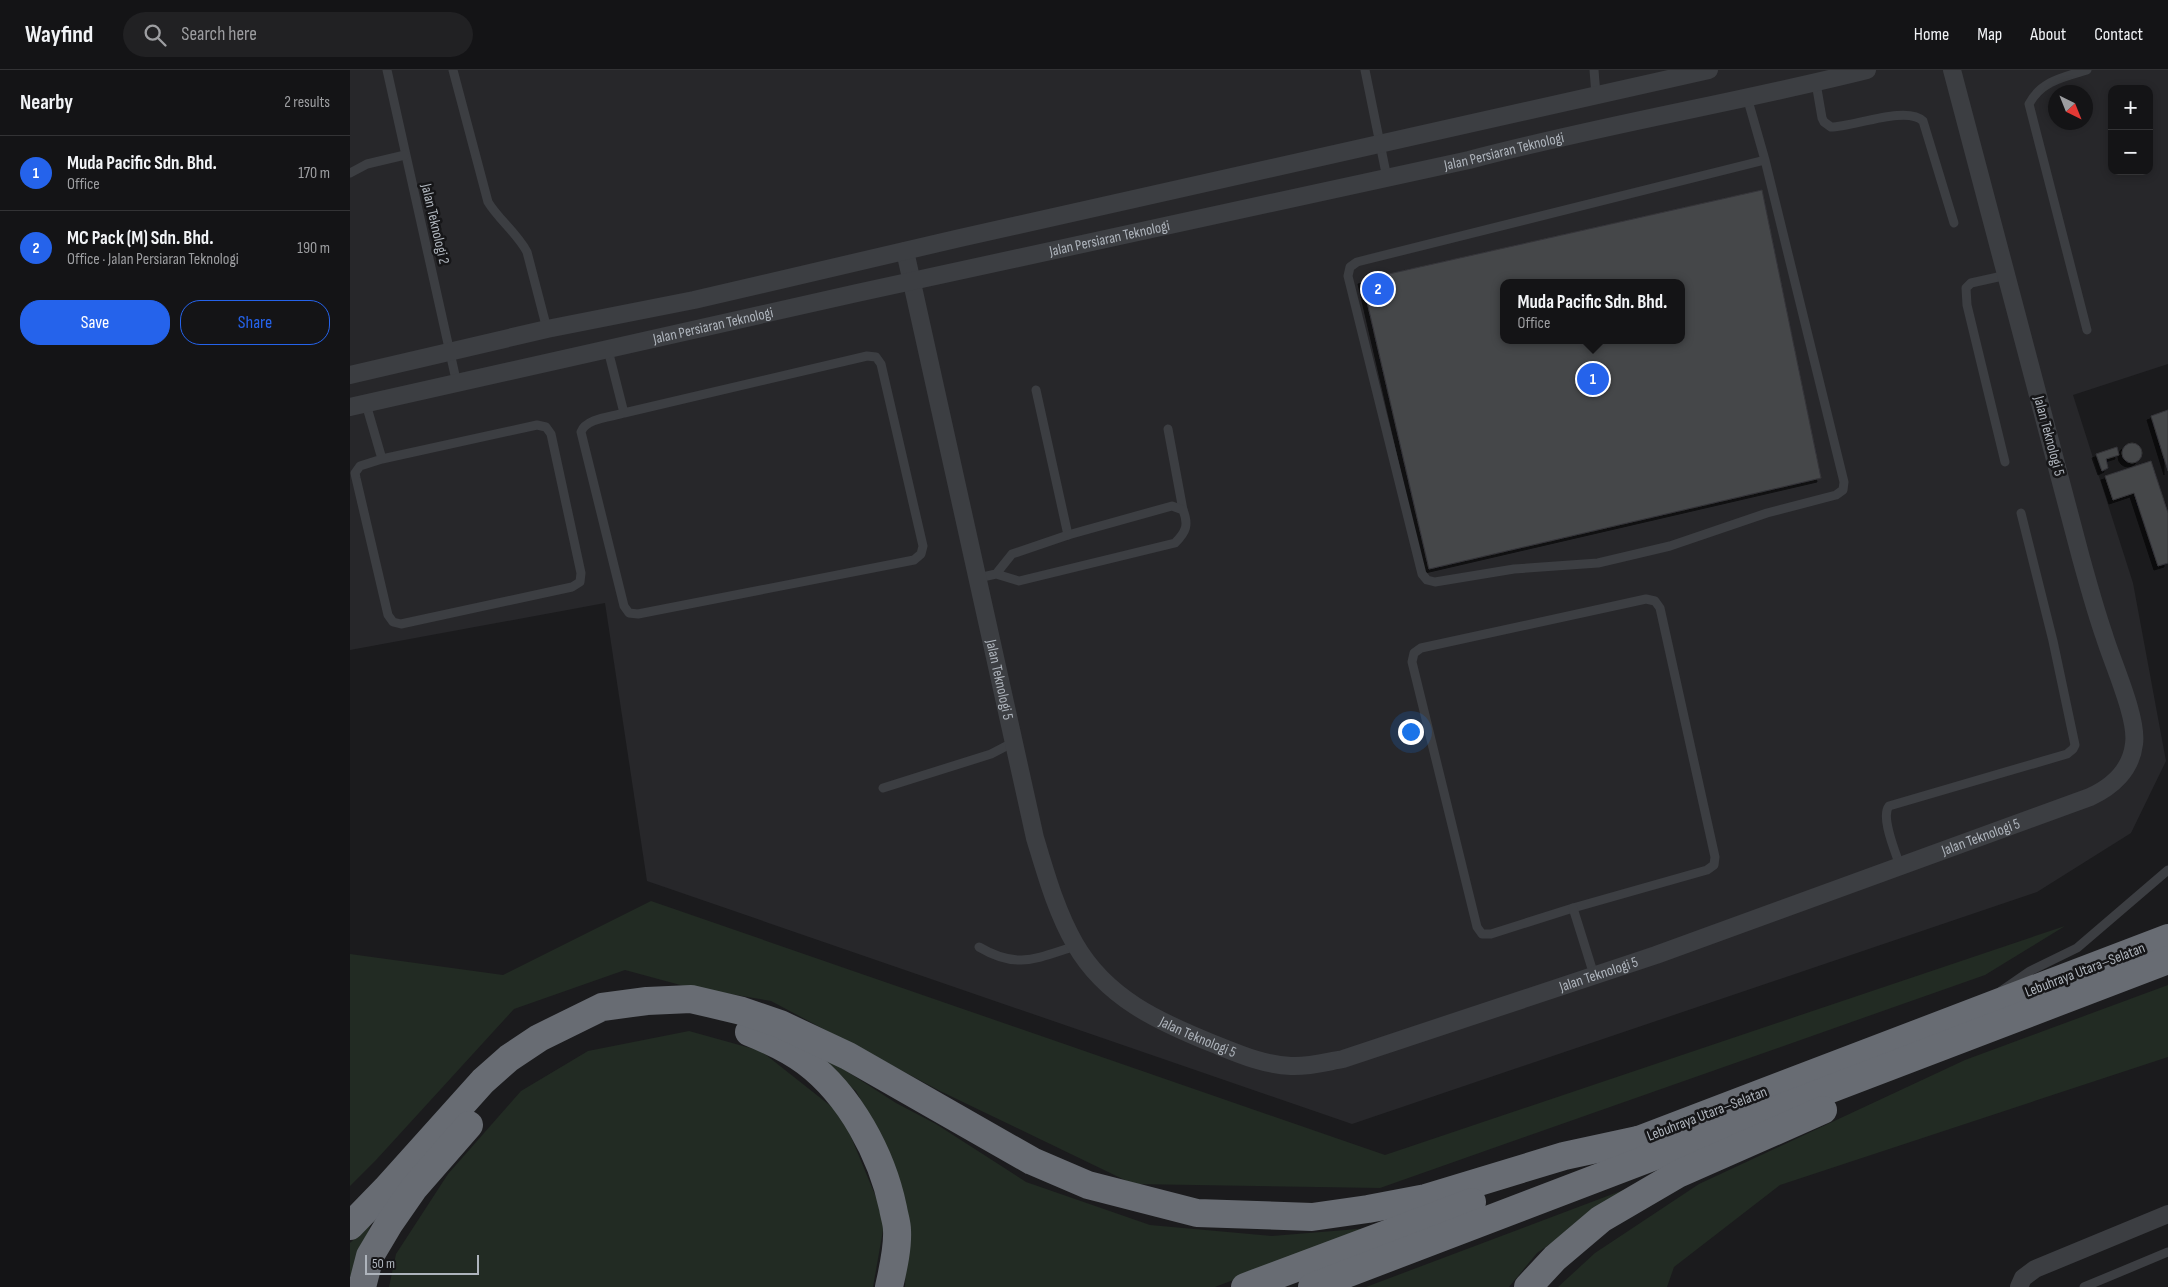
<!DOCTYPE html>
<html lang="en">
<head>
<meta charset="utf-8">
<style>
	body { margin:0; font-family:"Sofia Sans Condensed",sans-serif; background:#212123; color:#f1f3f6 }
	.controls { position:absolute; right:15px; top:15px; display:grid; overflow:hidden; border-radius:10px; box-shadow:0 2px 8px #0003 }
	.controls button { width:45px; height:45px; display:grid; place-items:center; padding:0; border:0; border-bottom:1px solid #333335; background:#141416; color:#f1f3f6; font:25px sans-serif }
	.compass { position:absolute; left:1698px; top:15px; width:45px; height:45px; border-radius:50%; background:#141416; box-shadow:0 2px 8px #0003; rotate:137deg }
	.scale { position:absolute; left:15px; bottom:12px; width:114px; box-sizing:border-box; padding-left:5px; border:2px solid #aeb4bc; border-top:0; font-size:14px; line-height:18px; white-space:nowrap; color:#aeb4bc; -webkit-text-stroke:4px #161618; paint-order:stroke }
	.you { position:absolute; left:1060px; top:661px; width:18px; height:18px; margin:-12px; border:4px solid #fff; border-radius:50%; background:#1a73e8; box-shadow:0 0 0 8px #1a73e833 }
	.badge { display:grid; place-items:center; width:32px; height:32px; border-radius:50%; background:#2563eb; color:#fff; font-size:16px; font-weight:700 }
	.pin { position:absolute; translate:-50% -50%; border:2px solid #fff; box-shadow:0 1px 5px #0006 }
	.popup { position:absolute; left:1150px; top:209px; width:185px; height:65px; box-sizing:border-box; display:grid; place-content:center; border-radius:10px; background:#141416; filter:drop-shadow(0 1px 4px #0005); font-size:16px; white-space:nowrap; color:#9d9ea1 }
	.popup b { font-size:19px; color:#f1f3f6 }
	.popup::after { content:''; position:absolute; left:50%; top:100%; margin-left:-10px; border:10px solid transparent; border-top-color:#141416 }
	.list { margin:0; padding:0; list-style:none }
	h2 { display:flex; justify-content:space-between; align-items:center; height:65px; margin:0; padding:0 20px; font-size:21px }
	h2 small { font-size:16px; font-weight:400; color:#9d9ea1 }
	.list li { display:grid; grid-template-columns:32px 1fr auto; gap:15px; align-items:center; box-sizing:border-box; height:75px; padding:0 20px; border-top:1px solid #333335 }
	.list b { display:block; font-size:19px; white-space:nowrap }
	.list p { margin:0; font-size:16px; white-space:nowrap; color:#9d9ea1 }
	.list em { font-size:16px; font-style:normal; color:#9d9ea1 }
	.actions { display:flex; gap:10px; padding:15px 20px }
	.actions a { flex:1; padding:11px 0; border:1px solid #2563eb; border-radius:20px; text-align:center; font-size:18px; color:#2563eb }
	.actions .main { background:#2563eb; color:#fff }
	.icon { flex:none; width:28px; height:28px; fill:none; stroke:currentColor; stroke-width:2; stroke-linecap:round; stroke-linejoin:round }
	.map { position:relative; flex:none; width:1818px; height:1217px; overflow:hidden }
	header { display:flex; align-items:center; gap:30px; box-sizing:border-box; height:70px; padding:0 25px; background:#141416; border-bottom:1px solid #333335 }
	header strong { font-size:24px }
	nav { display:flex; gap:28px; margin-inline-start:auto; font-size:18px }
	.search { width:350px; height:45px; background:#212123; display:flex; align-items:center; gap:12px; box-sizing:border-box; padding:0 18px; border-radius:28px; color:#9d9ea1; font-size:19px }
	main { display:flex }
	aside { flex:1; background:#141416 }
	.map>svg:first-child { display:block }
</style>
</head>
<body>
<header>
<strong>Wayfind</strong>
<div class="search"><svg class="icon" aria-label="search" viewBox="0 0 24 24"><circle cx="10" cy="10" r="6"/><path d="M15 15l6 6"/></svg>Search here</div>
<nav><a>Home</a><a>Map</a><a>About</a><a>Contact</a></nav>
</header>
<main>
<aside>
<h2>Nearby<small>2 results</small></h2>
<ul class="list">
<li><span class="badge">1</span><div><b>Muda Pacific Sdn. Bhd.</b><p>Office</p></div><em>170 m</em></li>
<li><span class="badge">2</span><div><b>MC Pack (M) Sdn. Bhd.</b><p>Office · Jalan Persiaran Teknologi</p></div><em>190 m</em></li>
</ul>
<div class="actions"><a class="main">Save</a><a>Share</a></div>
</aside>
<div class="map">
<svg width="1818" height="1217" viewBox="0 0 1818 1217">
	<defs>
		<filter id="shadow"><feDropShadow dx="-4" dy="4" stdDeviation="0" flood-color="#0009"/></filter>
	</defs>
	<rect width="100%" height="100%" fill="#1b1b1d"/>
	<path fill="#27272a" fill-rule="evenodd" d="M 0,0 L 1818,0 L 1818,294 L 1723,325 L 1783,513 L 1816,691 L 1781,763 L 1687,822 L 1002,1054 L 297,811 L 255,533 L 0,580 ZM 1762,19 L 1799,19 L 1799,101 L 1762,101 ZM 1706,22 L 1736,22 L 1736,52 L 1706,52 ZM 1154,213 L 1332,213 L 1332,270 L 1154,270 Z"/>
	<g fill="#222b23">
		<polygon points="301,831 1035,1085 1715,856 1635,905 1030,1118 783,1114 590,1021 421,931 334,916 275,900 164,939 26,1090 0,1116 0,884 153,905"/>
		<polygon points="1818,915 1818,987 1430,1115 1324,1197 1317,1217 1208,1217 1245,1183 1349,1114 1615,990"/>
		<polygon points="339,961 411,981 492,1045 535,1149 523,1217 39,1217 46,1184 98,1104 171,1021 238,981"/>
		<polygon points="459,977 546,1033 586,1054 676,1112 800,1155 922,1166 1020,1158 865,1217 555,1217 557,1145 537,1078 506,1021 455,980"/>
		<polygon points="1284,1116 1187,1183 1159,1217 1016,1217"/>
		<polygon points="21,1154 0,1207 0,1173"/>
	</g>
	<g fill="#45464a" stroke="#353539" fill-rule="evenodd" filter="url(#shadow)">
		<path d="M 1412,120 L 1471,408 L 1079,499 L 1012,210 ZM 1154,213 L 1332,213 L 1332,270 L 1154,270 Z"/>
		<polygon points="1818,340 1818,401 1801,346"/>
		<circle cx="1782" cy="383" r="10"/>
		<polygon points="1767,377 1769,385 1756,389 1758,398 1752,401 1746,384"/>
		<polygon points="1801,391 1818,443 1818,493 1808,496 1784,423 1763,430 1755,406"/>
	</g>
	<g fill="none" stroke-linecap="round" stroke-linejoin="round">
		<g stroke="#3c3e42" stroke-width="9">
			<polyline points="37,0 107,314"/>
			<path d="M 103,0 L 138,132 C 149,150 167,163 177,182 L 197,259"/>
			<polyline points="1015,0 1037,108"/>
			<polyline points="1244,0 1246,25"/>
			<path d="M 1466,13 L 1472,48 L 1474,52 L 1481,57 C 1503,57 1557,35 1573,51 L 1604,153"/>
			<polyline points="1397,27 1415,90 1494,412 1493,420 1486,425 1417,443 1320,476 1248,493 1164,499 1085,512 1077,510 1072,504 998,206 1000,197 1007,192 1415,90"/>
			<polyline points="0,103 17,94 55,85"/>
			<path d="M 1737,260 L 1679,34 C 1691,11 1714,7 1737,0"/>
			<path d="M 258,280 L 274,343 L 517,286 L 526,287 L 531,294 L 573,476 L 571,484 L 564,490 L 288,544 L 279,543 L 274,536 L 231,362 C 236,348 262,347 274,343"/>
			<polyline points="686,320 718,465"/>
			<polyline points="16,334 32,389 187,355 196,357 201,364 231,503 230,512 222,517 51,554 43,552 38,545 6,408 5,403 10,396 32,389"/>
			<polyline points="818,359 833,440"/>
			<polyline points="1655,392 1617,235 1616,218 1621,213 1657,205"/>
			<path d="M 628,508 L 646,504 L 669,511 L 825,473 C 836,462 839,455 833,440 L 822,436 L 718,465 L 662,484 L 646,504"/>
			<polygon points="1296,529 1305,531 1310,538 1365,787 1364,795 1357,800 1223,838 1141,864 1132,864 1127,857 1062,592 1064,583 1071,578"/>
			<polyline points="533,718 641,684 664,672"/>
			<path d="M 1550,796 C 1546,783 1530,747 1539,736 L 1717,684 L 1723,679 L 1725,675 L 1703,571 L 1671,443"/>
			<polyline points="1223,838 1244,905"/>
			<path d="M 629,877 C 668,900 687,888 726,876"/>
			<polyline points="1651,921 1680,901 1727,878 1818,800"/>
			<polyline points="1734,1217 1818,1182"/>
		</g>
		<g stroke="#3c3e42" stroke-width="18">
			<path id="s1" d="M 555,181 L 685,768 C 696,804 706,841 725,874 C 756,928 809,952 864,974 C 889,984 914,995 941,996 C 958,997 976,992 993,989 L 1306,885 L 1740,727 C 1762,717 1781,700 1784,674 C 1788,648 1762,592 1754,565 C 1745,539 1738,513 1731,488 L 1602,0"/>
			<polyline points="0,305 197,259 344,230 610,168 1359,0"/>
			<path id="s2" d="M 0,337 L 507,223 L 1119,90 C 1251,55 1385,33 1517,0"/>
			<polyline points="1669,1217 1673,1208 1685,1199 1818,1144"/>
		</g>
		<g stroke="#686c73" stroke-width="28">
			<path d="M 399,962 C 419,970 439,979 456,992 C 500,1025 532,1085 543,1138 C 544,1145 547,1153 547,1160 C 548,1178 543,1199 539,1217"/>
			<polyline points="1270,1077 1818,868"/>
			<polyline points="0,1156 36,1119 133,1011 159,988 189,968 252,937 297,931 341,929 392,941 430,954 498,986 682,1091 738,1115 847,1143 962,1147 1018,1139 1076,1128 1214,1086 1288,1070"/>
			<polyline points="12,1217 20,1186 39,1154 64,1118 119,1055"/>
			<polyline points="895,1217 1122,1132"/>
			<polyline points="962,1217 1818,890"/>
			<polyline points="1178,1217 1205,1188 1251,1149 1328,1104 1473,1040"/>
		</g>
	</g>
	<g text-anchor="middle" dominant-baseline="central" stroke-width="5" stroke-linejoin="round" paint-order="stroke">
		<g font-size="15" fill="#aeb4bc" stroke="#161618">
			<text stroke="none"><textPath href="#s2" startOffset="1182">Jalan Persiaran Teknologi</textPath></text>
			<text transform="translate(85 154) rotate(77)">Jalan Teknologi 2</text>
			<text stroke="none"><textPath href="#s2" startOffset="778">Jalan Persiaran Teknologi</textPath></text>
			<text stroke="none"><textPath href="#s2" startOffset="372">Jalan Persiaran Teknologi</textPath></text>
			<text transform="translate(1699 366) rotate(75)">Jalan Teknologi 5</text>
			<text stroke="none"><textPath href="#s1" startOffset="439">Jalan Teknologi 5</textPath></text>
			<text stroke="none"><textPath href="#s1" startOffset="1698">Jalan Teknologi 5</textPath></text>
			<text transform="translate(1735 900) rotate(-21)">Lebuhraya Utara–Selatan</text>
			<text stroke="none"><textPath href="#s1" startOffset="1292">Jalan Teknologi 5</textPath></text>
			<text stroke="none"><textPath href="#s1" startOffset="872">Jalan Teknologi 5</textPath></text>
			<text transform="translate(1357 1044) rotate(-21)">Lebuhraya Utara–Selatan</text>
		</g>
	</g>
</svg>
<div class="controls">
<button>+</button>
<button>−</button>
</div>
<svg class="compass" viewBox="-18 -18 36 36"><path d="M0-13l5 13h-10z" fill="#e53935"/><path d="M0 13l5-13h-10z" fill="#9d9ea1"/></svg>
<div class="scale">50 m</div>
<div class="you"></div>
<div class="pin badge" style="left:1243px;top:309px">1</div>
<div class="popup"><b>Muda Pacific Sdn. Bhd.</b>Office</div>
<div class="pin badge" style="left:1028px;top:219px">2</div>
</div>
</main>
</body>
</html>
